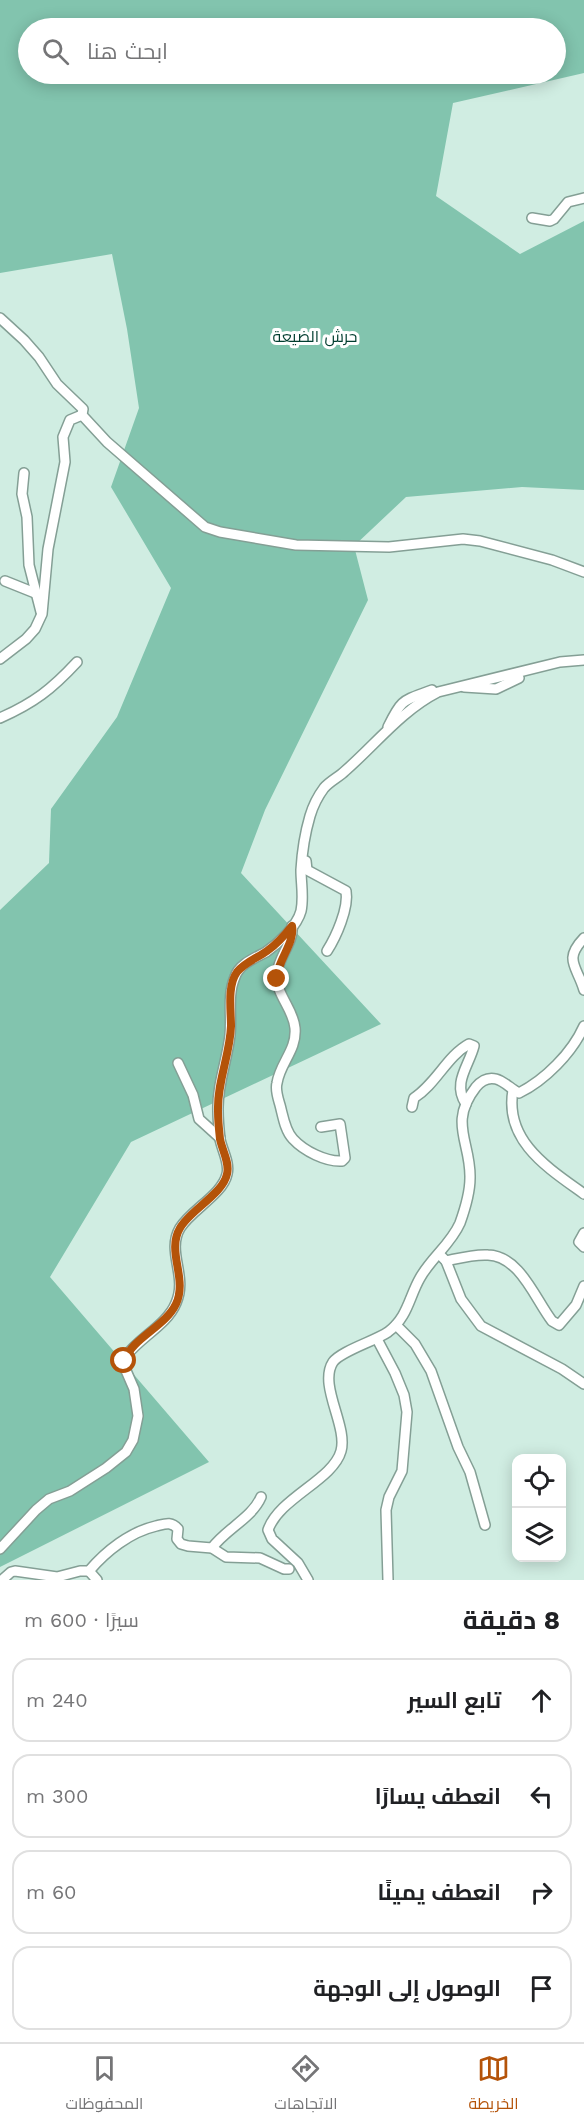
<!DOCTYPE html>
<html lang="ar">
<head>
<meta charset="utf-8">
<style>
	body { margin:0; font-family:"Work Sans",Cairo,sans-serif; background:#f2f2f2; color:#202124; direction:rtl }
	.controls { position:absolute; right:18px; bottom:18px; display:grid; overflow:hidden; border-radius:12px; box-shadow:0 3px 15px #0003 }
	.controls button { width:54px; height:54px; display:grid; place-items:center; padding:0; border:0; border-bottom:2px solid #e0e0e0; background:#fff; color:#202124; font:30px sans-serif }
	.stop { position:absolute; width:18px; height:18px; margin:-14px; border:4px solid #b45309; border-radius:50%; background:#fff }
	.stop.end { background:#b45309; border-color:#fff; box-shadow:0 2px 6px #0008 }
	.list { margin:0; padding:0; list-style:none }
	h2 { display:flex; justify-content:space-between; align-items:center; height:78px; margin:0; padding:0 24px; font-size:26px }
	h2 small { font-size:20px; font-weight:400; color:#757577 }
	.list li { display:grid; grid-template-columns:39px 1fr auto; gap:18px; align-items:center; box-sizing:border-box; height:84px; margin:0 12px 12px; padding:0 12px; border:2px solid #e0e0e0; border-radius:18px }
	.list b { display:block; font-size:22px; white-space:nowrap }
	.list em { font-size:20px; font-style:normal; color:#757577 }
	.icon { flex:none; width:33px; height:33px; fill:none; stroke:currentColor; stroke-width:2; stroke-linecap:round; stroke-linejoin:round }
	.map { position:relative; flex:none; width:584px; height:1580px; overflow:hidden; direction:ltr }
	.search { position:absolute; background:#fff; box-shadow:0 3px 15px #0003; left:18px; right:18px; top:18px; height:66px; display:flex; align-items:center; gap:15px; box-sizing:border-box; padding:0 21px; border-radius:33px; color:#757577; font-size:22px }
	.sheet { height:462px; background:#fff }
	nav { display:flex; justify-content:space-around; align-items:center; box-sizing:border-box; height:84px; border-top:2px solid #e0e0e0; background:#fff; font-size:16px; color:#757577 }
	nav a { display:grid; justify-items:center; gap:3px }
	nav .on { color:#b45309 }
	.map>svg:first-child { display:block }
</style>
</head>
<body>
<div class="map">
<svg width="584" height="1580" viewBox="0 0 584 1580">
	<rect width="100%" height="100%" fill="#d0ede2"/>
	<path fill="#82c4ae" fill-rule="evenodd" d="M 0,0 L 584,0 L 584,73 L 453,103 L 436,196 L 520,254 L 584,221 L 584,490 L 522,487 L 406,497 L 354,546 L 368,600 L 265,810 L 241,873 L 381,1024 L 131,1142 L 50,1277 L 209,1462 L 0,1567 L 0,910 L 49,863 L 51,809 L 117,717 L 171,588 L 111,487 L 139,408 L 127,329 L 112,254 L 0,273 ZM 28,28 L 556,28 L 556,74 L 28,74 Z"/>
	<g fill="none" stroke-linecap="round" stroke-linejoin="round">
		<defs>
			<g id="minor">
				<polyline points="532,218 550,221 554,219 568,202 584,198"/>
				<polyline points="0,318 24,340 39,357 57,384 83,409 82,415 107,442 205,527 220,532 296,545 389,547 463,539 480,541 552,560 584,572"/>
				<polyline points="24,473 22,494 27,517 29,565 41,612"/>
				<polyline points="5,581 35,593"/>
				<polyline points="0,659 26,639 35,629 42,614 48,549 65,462 63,437 70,420 82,415"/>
				<polyline points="464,687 496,689 519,678"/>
				<path d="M 0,718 C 34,703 52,689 77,662"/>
				<path d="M 388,727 C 402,698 403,701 432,690"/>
				<path d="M 306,861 L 307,870 L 346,891 C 349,908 336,937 327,951"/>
				<path d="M 292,926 C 294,942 279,956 277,973 C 275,995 293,1007 295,1028 C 297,1050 280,1063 277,1083 C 275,1090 278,1098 280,1105 C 283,1116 285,1131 293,1139 C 304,1151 326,1162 342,1161 L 345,1158 L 340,1124 L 321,1127"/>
				<path d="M 584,938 C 563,960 577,966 584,990"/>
				<polyline points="178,1063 193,1095 199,1119 220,1138"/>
				<path d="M 513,1090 C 504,1141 548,1168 584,1194"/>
				<path d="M 412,1107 L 414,1098 C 436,1084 447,1056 469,1044 L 474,1046 C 469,1066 452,1083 466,1104"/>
				<polyline points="584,1233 579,1242 584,1247"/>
				<path d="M 439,1254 L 446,1261 C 460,1258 474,1254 488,1255 C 520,1256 535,1299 552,1321 L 559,1325 L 576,1305 L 584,1286"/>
				<polyline points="446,1261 461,1299 481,1326 562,1369 584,1384"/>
				<polyline points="396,1325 415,1344 431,1371 458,1447 470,1472 485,1525"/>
				<polyline points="377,1339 395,1373 404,1395 407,1412 402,1471 389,1497 386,1510 388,1580"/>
				<path d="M 212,1548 C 226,1529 252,1518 261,1497"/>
				<path d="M 0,1549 L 36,1510 L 49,1499 L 70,1491 L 106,1468 L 126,1452 L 133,1440 L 138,1416 L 134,1389 L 124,1366 L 126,1356 C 140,1337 167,1325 176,1303 C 188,1276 166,1252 180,1228 C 191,1210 223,1194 227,1174 C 230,1163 222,1150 220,1139 C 219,1130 218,1120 218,1111 C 217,1085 227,1061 230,1035 C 232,1016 227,995 235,977 C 239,964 255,958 266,952 C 279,943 297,926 301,911 C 304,897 301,884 301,870 C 302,853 305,833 310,816 C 313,806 318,796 324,788 C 330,781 339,777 345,771 C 376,744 401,711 438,692 L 560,662 L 584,660"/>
				<polyline points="89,1571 97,1580"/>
				<path d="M 2,1580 L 11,1572 L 15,1571 L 57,1577 L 80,1571 L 89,1571 C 106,1551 130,1532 156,1526 C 165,1524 171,1521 178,1529 L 177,1539 L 181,1544 L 188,1546 L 212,1548 L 226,1557 L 260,1558 L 284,1569 L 289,1569"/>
				<path d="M 308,1580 L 298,1563 L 272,1539 L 268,1530 C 279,1498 333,1480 341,1451 C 348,1426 318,1385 333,1362 C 341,1351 375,1341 388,1332 C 408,1317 409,1297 420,1278 C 431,1258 451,1244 460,1223 C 465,1209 470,1193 470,1178 C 471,1142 448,1123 476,1087 C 481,1081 488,1077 496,1079 C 504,1081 511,1089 519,1093 C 545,1080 572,1053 584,1026"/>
			</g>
		</defs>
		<use href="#minor" stroke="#849f95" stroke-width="12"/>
		<use href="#minor" stroke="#fff" stroke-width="9"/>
	</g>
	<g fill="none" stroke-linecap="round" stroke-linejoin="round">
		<path stroke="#b45309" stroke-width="8" d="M 124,1361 C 133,1337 165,1327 176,1304 C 188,1278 166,1252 180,1228 C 190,1210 223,1194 227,1174 C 230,1163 222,1150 220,1139 C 219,1130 218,1120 218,1111 C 217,1082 230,1055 231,1026 C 231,1010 227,986 237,972 C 244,963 257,958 267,951 C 277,944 285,935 292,926 C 295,944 277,960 277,979"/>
	</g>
	<g text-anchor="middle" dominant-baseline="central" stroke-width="6" stroke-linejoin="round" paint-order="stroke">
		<g font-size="16" fill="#003d2f" stroke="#fff">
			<text x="315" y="336">حرش الضيعة</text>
		</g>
	</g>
</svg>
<div class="controls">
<button><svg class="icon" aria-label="locate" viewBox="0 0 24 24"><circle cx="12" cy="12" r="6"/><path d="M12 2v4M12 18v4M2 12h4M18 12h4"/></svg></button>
<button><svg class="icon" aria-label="layers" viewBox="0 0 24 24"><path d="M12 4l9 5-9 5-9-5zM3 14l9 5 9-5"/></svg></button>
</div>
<div class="stop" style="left:124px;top:1361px"></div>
<div class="stop end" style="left:277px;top:979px"></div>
<div class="search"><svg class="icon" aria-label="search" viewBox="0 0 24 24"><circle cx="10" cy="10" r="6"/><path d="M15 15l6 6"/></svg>ابحث هنا</div>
</div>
<section class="sheet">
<h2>8 دقيقة<small>سيرًا · 600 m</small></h2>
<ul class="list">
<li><svg class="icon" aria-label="ahead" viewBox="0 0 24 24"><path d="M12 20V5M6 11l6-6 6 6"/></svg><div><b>تابع السير</b></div><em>240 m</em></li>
<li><svg class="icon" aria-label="left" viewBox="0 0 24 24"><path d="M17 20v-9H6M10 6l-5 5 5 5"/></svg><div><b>انعطف يسارًا</b></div><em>300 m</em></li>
<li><svg class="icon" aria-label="right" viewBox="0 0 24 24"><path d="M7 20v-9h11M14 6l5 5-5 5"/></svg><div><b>انعطف يمينًا</b></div><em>60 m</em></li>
<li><svg class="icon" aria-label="arrive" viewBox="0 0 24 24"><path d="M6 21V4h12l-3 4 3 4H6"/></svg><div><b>الوصول إلى الوجهة</b></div></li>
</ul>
</section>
<nav>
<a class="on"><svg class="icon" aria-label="map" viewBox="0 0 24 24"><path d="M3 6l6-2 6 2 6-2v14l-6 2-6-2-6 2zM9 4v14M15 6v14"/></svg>الخريطة</a>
<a><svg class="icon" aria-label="directions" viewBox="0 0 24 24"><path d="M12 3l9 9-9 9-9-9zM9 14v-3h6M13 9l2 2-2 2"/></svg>الاتجاهات</a>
<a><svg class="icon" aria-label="saved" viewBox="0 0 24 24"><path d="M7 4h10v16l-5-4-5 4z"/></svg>المحفوظات</a>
</nav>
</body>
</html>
